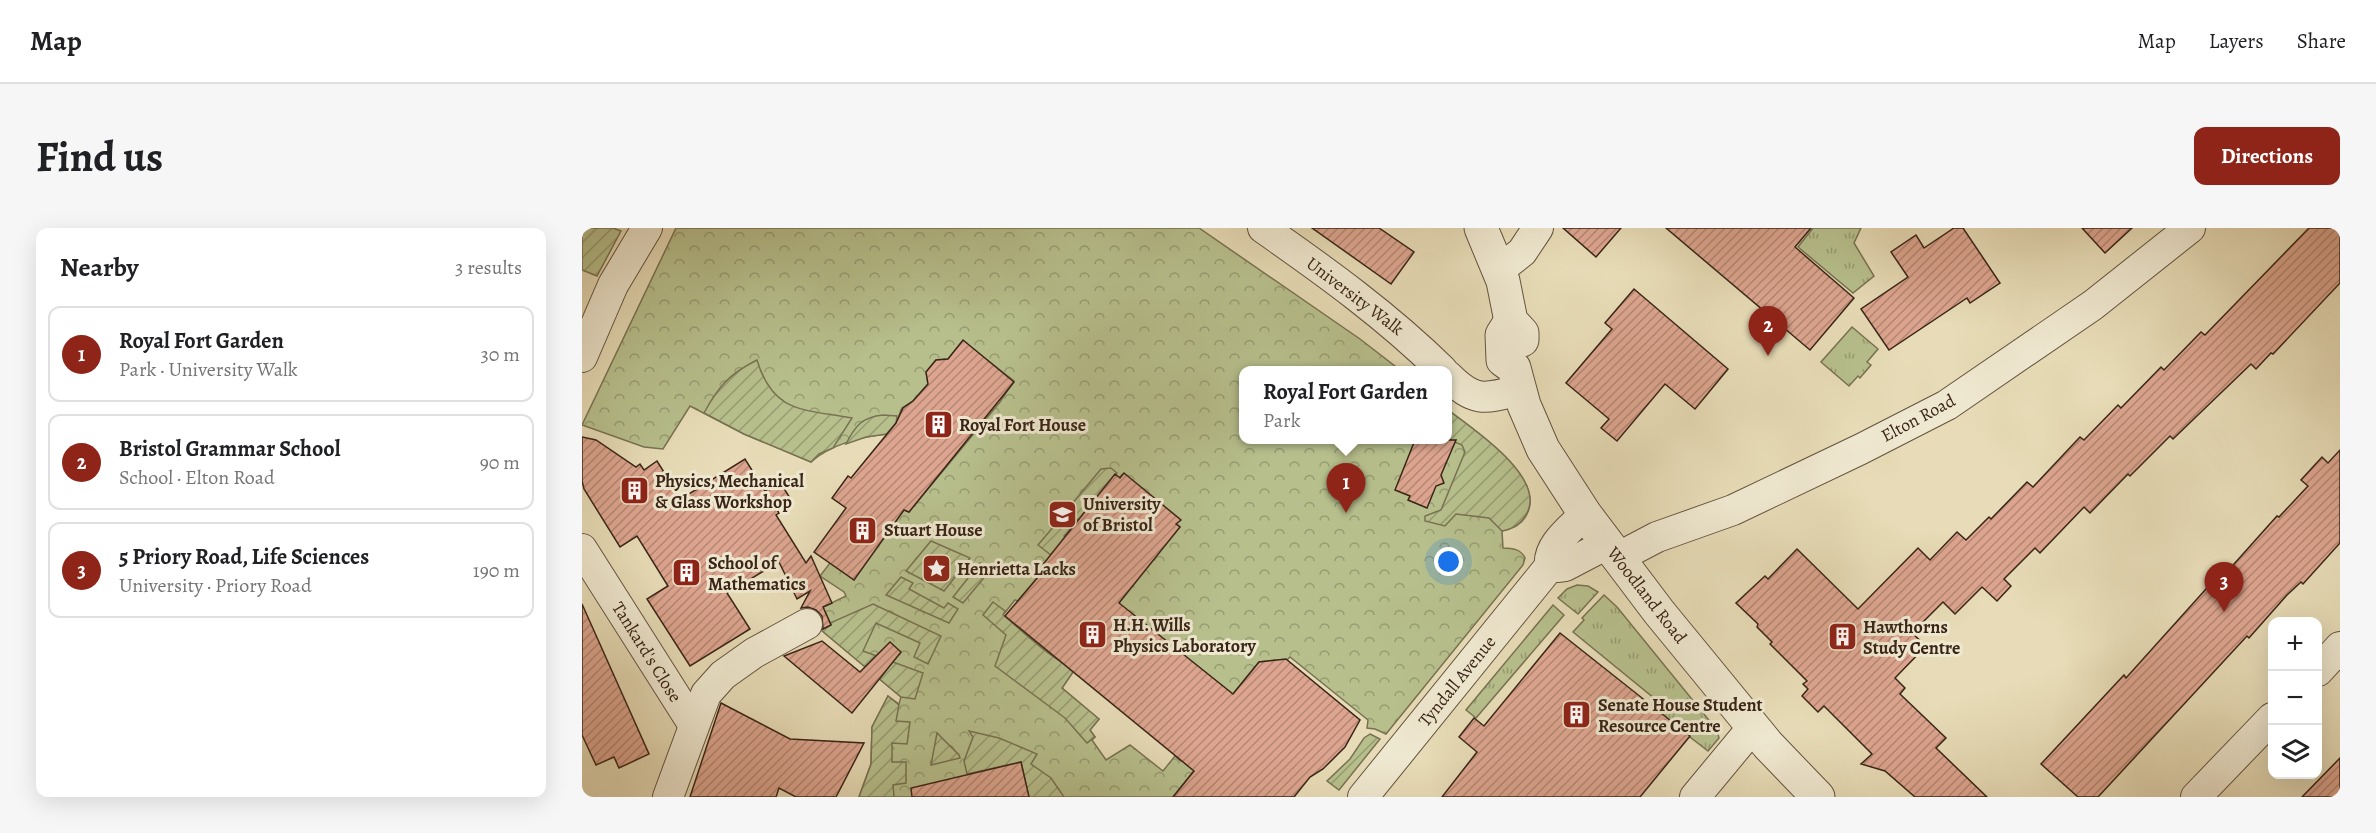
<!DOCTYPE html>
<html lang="en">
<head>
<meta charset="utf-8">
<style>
	body { margin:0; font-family:Alegreya,serif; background:#f6f6f6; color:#202124 }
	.controls { position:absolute; right:18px; bottom:18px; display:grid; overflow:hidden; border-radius:12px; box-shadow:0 6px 24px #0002 }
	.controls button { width:54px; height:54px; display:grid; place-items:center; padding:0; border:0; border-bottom:2px solid #e0e0e0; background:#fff; color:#202124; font:30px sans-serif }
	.you { position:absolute; left:867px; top:334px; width:21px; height:21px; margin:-15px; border:4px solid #fff; border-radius:50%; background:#1a73e8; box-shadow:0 0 0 9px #1a73e833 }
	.badge { display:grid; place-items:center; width:39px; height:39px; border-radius:50%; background:#8f2418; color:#fff; font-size:20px; font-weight:700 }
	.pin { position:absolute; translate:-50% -50px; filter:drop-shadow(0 2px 3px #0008) }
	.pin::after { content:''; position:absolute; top:32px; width:21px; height:18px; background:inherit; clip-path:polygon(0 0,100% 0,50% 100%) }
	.popup { position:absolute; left:657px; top:138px; width:213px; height:78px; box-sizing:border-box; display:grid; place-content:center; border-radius:12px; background:#fff; filter:drop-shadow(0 2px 4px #0005); font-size:20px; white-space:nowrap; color:#757577 }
	.popup b { font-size:22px; color:#202124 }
	.popup::after { content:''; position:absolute; left:50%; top:100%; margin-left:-12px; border:12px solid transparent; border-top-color:#fff }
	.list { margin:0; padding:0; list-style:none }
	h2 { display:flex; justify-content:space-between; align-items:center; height:78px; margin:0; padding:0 24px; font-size:26px }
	h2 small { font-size:20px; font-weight:400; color:#757577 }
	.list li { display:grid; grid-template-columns:39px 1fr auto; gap:18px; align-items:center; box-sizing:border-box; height:96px; margin:0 12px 12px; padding:0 12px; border:2px solid #e0e0e0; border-radius:12px }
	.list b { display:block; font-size:22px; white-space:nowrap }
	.list p { margin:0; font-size:20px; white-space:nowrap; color:#757577 }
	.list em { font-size:20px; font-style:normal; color:#757577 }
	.icon { flex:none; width:33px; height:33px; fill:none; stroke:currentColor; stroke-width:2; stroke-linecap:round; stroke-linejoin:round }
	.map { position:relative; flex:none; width:1758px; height:569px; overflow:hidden; border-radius:12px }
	header { display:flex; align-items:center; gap:36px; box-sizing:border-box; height:84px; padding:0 30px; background:#fff; border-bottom:2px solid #e0e0e0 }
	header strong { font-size:28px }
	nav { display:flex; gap:33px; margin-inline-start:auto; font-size:21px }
	.intro { display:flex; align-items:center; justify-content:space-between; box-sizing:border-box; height:144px; padding:0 36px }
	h1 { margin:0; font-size:42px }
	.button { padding:15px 27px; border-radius:12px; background:#8f2418; color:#fff; font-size:21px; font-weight:700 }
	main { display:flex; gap:36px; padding:0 36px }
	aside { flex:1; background:#fff; border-radius:12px; box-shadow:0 6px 24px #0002 }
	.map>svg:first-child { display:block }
</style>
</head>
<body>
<header>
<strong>Map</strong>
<nav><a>Map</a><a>Layers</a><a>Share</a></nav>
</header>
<div class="intro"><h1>Find us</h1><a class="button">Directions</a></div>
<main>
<aside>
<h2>Nearby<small>3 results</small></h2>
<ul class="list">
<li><span class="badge">1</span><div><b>Royal Fort Garden</b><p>Park · University Walk</p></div><em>30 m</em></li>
<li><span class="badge">2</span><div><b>Bristol Grammar School</b><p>School · Elton Road</p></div><em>90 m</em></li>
<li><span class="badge">3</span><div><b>5 Priory Road, Life Sciences</b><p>University · Priory Road</p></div><em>190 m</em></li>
</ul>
</aside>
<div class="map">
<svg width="1758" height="569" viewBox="0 0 1758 569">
	<defs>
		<pattern id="grass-tufts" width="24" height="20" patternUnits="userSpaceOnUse" patternTransform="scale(1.5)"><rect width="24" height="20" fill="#b7c08d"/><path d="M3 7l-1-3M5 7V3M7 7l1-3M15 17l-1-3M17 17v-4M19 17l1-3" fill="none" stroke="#969c72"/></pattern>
		<pattern id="park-crowns" width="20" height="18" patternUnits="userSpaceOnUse" patternTransform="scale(1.5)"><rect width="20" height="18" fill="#b7c08d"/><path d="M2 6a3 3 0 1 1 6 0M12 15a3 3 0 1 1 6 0" fill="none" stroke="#969c72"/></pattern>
		<pattern id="garden-furrows" width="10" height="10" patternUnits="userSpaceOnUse" patternTransform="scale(1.5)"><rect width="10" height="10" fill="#b7c08d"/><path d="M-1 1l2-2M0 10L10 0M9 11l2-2" fill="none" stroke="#969c72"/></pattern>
		<pattern id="building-hatch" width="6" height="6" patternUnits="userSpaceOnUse" patternTransform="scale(1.5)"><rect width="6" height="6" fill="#dda58f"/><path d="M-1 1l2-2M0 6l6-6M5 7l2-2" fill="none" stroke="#b48674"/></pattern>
	</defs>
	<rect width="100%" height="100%" fill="#e7dcb7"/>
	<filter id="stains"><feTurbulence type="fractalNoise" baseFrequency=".00333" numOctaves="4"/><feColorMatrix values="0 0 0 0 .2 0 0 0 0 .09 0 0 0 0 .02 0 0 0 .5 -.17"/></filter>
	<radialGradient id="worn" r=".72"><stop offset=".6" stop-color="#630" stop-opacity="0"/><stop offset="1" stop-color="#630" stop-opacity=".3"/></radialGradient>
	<g fill="url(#grass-tufts)" stroke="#787252" stroke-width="1.5">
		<polygon points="1231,0 1279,0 1272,15 1292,48 1271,65 1216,19"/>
		<polygon points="1270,99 1296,121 1285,134 1289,137 1278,150 1276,148 1267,158 1239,134"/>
		<polygon points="995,357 1006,358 1016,364 996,386 976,370 985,361"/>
		<polygon points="1022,367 1035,379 1135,502 1137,510 1126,523 1068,478 1073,471 991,404 1002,392 1000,390"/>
		<polygon points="971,377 982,387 894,490 884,482"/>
	</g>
	<path fill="url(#park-crowns)" stroke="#787252" stroke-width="1.5" d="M 94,0 L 617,0 L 778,111 L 818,142 L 662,142 L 662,212 L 866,212 L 866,182 C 891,201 964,249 945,286 C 940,297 931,300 920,303 L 921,320 C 930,320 939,321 943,330 L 941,337 L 804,506 L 793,501 L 785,500 L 786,492 L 708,429 L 700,437 L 694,432 L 677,434 L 650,467 L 532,377 L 598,299 L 541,246 L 518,265 L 498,290 L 501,293 L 491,305 L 487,303 L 482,309 L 486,312 L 459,339 L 462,342 L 436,373 L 433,372 L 421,387 L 483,437 L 493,441 L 480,460 L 517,491 L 508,502 L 513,509 L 510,512 L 524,532 L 548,517 L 581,543 L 593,528 L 599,533 L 602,530 L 614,540 L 591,569 L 277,569 L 289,536 L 290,499 L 306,468 L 317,476 L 319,469 L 239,402 L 249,397 L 241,379 L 264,368 L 262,364 L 238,348 L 248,335 L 272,352 L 317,279 L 327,284 L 418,174 L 432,153 L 381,113 L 366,131 L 354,132 L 344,144 L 346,156 L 331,173 L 320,180 L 314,195 L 305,206 C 280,208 248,217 229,234 L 162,206 L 108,178 L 81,221 L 62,219 L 0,197 Z"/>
	<g fill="url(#garden-furrows)" stroke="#787252" stroke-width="1.5">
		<polygon points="4,0 31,0 39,3 15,48 0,42 0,8"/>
		<path d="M 175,132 C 191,186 222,181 270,190 L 251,220 L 237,226 L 229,234 L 162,206 L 122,185 C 136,159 147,146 175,132 Z"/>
		<path d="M 866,182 C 891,201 964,249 945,285 C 940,296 931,301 920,303 L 907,290 L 874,286 L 863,298 L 843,293 L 843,288 L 859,282 L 883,224 L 880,217 L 866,211 Z"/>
		<path d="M 301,187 L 315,188 L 314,195 L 305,206 L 284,209 L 264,216 C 273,198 280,189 301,187 Z"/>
		<polygon points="529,240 535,245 496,292 484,283 519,241"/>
		<polygon points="478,291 489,300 482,308 486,312 469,327 456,317"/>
		<polygon points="349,313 388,330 362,363 324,343"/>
		<polygon points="398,335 410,340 381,375 371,369"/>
		<polygon points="319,349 331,355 327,361 362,380 366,375 376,381 367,395 304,367"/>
		<path d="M 411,374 L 423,383 L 421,387 C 442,404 468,431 493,441 L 480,460 L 517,491 L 508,502 L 513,509 L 505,515 L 483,490 L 413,438 L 424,407 L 401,387 Z"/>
		<polygon points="291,376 359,408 346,436 332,429 338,415 294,395 281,423 341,445 333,471 319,469 239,402 249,397 248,395"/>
		<polygon points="306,468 317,477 314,493 328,494 325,516 310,515 310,534 324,534 324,555 311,557 312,569 277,569 289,536 290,499"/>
		<polygon points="387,503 417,510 455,526 449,536 469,550 482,569 447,569 439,534 385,546 382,533 391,509"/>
		<polygon points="355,505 377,527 378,530 349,537"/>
		<polygon points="788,506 798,511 757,562 745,553 768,531 782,510"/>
	</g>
	<g fill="url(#building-hatch)" stroke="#392517" stroke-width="1.5">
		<polygon points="730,0 797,0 832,24 809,56"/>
		<polygon points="981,0 1039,0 1014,29"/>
		<polygon points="1084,0 1229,0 1213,19 1272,70 1228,122"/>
		<polygon points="1372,0 1381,0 1418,55 1388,75 1385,70 1307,122 1279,81 1326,49 1309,24 1334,7 1342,20"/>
		<polygon points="1500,0 1550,0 1523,25"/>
		<polygon points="1727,0 1758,0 1758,55 1691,126 1689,125 1674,141 1669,136 1591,211 1588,208 1548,248 1546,246 1508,285 1502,279 1458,325 1453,320 1422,351 1429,358 1415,373 1400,359 1373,386 1361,374 1330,405 1344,418 1313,450 1323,460 1318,466 1364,510 1354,520 1405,569 1333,569 1303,543 1279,536 1290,526 1242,478 1236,484 1220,468 1226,461 1221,456 1225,453 1188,416 1190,414 1175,399 1176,396 1154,375 1183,348 1186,351 1215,321 1276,381 1336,320 1348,332 1375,304 1384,312 1407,289 1409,291 1445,254 1451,259 1498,209 1502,212 1536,177 1539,180 1579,139 1582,142 1619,104 1623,107"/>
		<polygon points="1052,61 1146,141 1113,181 1083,156 1035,213 1019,200 1027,191 984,155 1030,101 1023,95"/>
		<polygon points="381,112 432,154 327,284 322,282 272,352 232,324 264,280 250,270 266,248 269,250 314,195 321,180 331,173 346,156 344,144 354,132 366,131"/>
		<polygon points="0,209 14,212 54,239 58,236 62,242 75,233 99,271 163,231 183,263 198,254 208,270 194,280 197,285 194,287 224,335 229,328 250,375 241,379 249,397 241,401 240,388 234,382 226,379 219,380 228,363 215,371 197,334 145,365 168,401 108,438 65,371 86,358 55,308 38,319 2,261 0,253"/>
		<polygon points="833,212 874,212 859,247 862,255 854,258 845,280 826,272 828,268 813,262"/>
		<polygon points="1758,222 1758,315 1721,356 1719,354 1705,367 1667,410 1665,408 1516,569 1496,569 1459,536 1542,447 1544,450 1641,342 1644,345 1695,288 1697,289 1726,258 1719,252 1740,229 1746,235"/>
		<polygon points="542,245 599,292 594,296 598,299 537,375 651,466 677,434 704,431 778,492 763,519 741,541 728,549 712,569 591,569 612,543 423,388 462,342 459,339 513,271 533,246 538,250"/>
		<polygon points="0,376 67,526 37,540 32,529 14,537 0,507"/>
		<polygon points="978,405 1108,508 1058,569 860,569 895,524 877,509 892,490 902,498"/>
		<polygon points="240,413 278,444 308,414 319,424 270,485 202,428"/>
		<polygon points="139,475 208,511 282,515 254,569 214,569 197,560 194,569 108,569"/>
		<polygon points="1758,530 1758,569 1720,569"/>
		<polygon points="439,534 447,569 330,569 329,560"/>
	</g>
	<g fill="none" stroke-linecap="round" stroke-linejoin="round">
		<defs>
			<g id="minor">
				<path d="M 681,0 C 744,44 805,88 860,142"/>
				<polyline points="917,42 940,24 956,0"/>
				<polyline points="0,129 31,57 65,0"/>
				<path d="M 866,148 C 893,175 903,171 937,162"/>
				<polyline points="0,321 111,496"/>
				<polyline points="1035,330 1075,309 1151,282 1279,221 1365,177 1511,77 1608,0"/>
				<polyline points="968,338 975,339 983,338 1025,316"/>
				<polyline points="1736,443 1758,419"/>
				<polyline points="86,569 124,466 141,447 172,425 225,396"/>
				<path d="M 781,569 L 968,338 C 965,317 991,299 1003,286"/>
				<polyline points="1113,569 1171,499"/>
				<polyline points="1614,569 1690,490"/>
			</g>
			<g id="tertiary">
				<polyline points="899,0 921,53 929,93 940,105 940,112"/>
				<polyline points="929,93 920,107 921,132 932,140 942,177 961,221 1003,286 1077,384 1186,517 1236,569"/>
			</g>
		</defs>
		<use href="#minor" stroke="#64533f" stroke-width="32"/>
		<use href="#tertiary" stroke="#64533f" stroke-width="35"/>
		<use href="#minor" stroke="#efe8d0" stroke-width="30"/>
		<use href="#tertiary" stroke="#efe8d0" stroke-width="33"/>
	</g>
	<defs>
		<symbol id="building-square" viewBox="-11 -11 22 22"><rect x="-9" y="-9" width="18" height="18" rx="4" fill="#8f2418" stroke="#efe8d0"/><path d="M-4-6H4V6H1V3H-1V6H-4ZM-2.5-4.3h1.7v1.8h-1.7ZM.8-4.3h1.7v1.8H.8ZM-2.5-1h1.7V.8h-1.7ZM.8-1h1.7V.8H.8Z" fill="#fff"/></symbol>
		<symbol id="university-square" viewBox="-11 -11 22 22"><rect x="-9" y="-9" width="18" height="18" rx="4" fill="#8f2418" stroke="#efe8d0"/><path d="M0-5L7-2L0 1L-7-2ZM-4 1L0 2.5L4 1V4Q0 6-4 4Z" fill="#fff"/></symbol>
		<symbol id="sight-square" viewBox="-11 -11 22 22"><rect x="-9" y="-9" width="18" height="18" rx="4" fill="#8f2418" stroke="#efe8d0"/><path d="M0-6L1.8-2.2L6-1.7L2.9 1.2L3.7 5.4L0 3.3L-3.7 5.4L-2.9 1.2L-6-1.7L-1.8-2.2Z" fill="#fff"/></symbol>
	</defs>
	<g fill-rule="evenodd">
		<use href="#building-square" x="340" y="180" width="33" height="33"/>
		<use href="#building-square" x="36" y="246" width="33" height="33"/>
		<use href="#university-square" x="464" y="270" width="33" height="33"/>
		<use href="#building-square" x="264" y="286" width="33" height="33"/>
		<use href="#sight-square" x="338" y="324" width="33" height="33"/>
		<use href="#building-square" x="88" y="328" width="33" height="33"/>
		<use href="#building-square" x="494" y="390" width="33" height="33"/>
		<use href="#building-square" x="1244" y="392" width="33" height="33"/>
		<use href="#building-square" x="978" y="470" width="33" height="33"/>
	</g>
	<g text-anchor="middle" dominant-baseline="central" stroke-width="6" stroke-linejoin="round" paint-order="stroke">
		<g font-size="18" fill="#392517" stroke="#efe8d0">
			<text transform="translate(773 68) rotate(37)">University Walk</text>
			<text transform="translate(1336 190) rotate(-28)">Elton Road</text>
			<text transform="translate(1065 367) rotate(52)">Woodland Road</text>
			<text transform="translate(65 424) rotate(58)">Tankard's Close</text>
			<text transform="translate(875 453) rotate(-51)">Tyndall Avenue</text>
		</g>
		<g font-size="18" font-weight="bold" fill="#392517" stroke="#efe8d0" text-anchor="start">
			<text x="377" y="197">Royal Fort House</text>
			<text x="73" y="253">Physics, Mechanical<tspan x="73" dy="21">&amp; Glass Workshop</tspan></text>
			<text x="501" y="276">University<tspan x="501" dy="21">of Bristol</tspan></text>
			<text x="302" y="302">Stuart House</text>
			<text x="126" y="335">School of<tspan x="126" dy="21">Mathematics</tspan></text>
			<text x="375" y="341">Henrietta Lacks</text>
			<text x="531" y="397">H.H. Wills<tspan x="531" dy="21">Physics Laboratory</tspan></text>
			<text x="1281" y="399">Hawthorns<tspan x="1281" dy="21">Study Centre</tspan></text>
			<text x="1016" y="477">Senate House Student<tspan x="1016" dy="21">Resource Centre</tspan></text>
		</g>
	</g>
	<rect width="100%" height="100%" filter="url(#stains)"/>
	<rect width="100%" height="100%" fill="url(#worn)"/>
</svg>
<div class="controls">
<button>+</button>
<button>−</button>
<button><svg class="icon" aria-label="layers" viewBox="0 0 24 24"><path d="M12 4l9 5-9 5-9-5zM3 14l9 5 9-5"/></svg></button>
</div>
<div class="you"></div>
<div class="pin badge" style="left:764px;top:285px">1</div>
<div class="popup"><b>Royal Fort Garden</b>Park</div>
<div class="pin badge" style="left:1186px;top:128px">2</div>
<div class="pin badge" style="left:1642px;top:384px">3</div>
</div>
</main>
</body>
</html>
